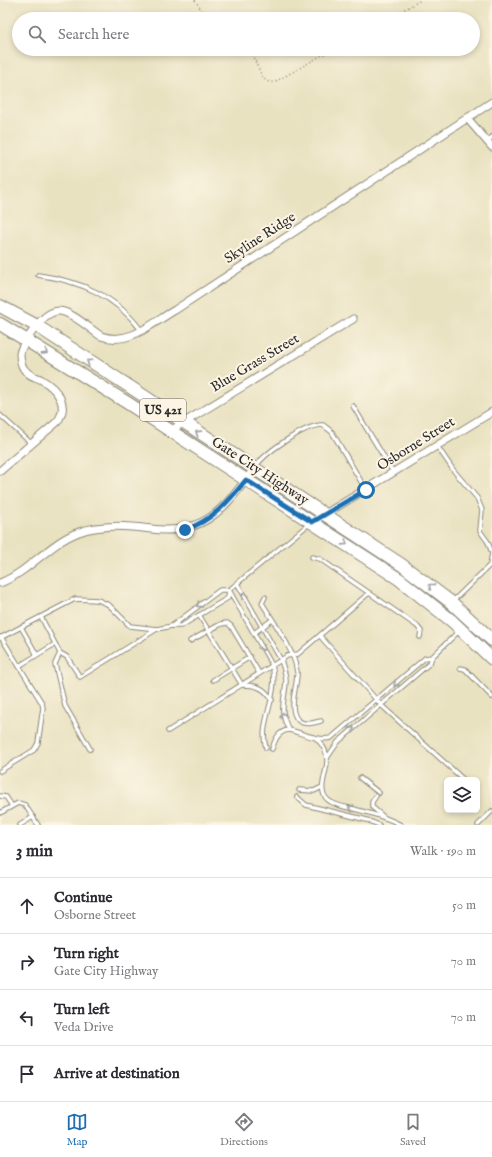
<!DOCTYPE html>
<html lang="en">
<head>
<meta charset="utf-8">
<style>
	body { margin:0; font-family:"IM FELL English",serif; background:#f2f2f3; color:#2b2b33 }
	.controls { position:absolute; right:12px; bottom:12px; display:grid; overflow:hidden; border-radius:6px; box-shadow:0 2px 6px #0003 }
	.controls button { width:36px; height:36px; display:grid; place-items:center; padding:0; border:0; border-bottom:1px solid #e1e1e2; background:#fff; color:#2b2b33; font:20px sans-serif }
	.stop { position:absolute; width:12px; height:12px; margin:-9px; border:3px solid #1f6fb2; border-radius:50%; background:#fff }
	.stop.end { background:#1f6fb2; border-color:#fff; box-shadow:0 1px 4px #0008 }
	.list { margin:0; padding:0; list-style:none }
	h2 { display:flex; justify-content:space-between; align-items:center; height:52px; margin:0; padding:0 16px; font-size:17px }
	h2 small { font-size:13px; font-weight:400; color:#7c7c81 }
	.list li { display:grid; grid-template-columns:26px 1fr auto; gap:12px; align-items:center; box-sizing:border-box; height:56px; padding:0 16px; border-top:1px solid #e1e1e2 }
	.list b { display:block; font-size:15px; white-space:nowrap }
	.list p { margin:0; font-size:13px; white-space:nowrap; color:#7c7c81 }
	.list em { font-size:13px; font-style:normal; color:#7c7c81 }
	.icon { flex:none; width:22px; height:22px; fill:none; stroke:currentColor; stroke-width:2; stroke-linecap:round; stroke-linejoin:round }
	.map { position:relative; flex:none; width:492px; height:825px; overflow:hidden }
	.search { position:absolute; background:#fff; box-shadow:0 2px 6px #0003; left:12px; right:12px; top:12px; height:44px; display:flex; align-items:center; gap:10px; box-sizing:border-box; padding:0 14px; border-radius:22px; color:#7c7c81; font-size:15px }
	.sheet { height:276px; background:#fff }
	nav { display:flex; justify-content:space-around; align-items:center; box-sizing:border-box; height:56px; border-top:1px solid #e1e1e2; background:#fff; font-size:11px; color:#7c7c81 }
	nav a { display:grid; justify-items:center; gap:2px }
	nav .on { color:#1f6fb2 }
	.map>svg:first-child { display:block }
</style>
</head>
<body>
<div class="map">
<svg width="492" height="825" viewBox="0 0 492 825">
	<rect width="100%" height="100%" fill="#fcf5e5"/>
	<filter id="ink" filterUnits="userSpaceOnUse"><feTurbulence type="fractalNoise" baseFrequency=".025" numOctaves="2"/><feDisplacementMap in="SourceGraphic" scale="8" xChannelSelector="R" yChannelSelector="G"/><feConvolveMatrix kernelMatrix="1 2 1 2 8 2 1 2 1" color-interpolation-filters="sRGB"/></filter>
	<filter id="wash" filterUnits="userSpaceOnUse"><feTurbulence type="fractalNoise" baseFrequency=".012" numOctaves="4" result="noise"/><feDisplacementMap in="SourceGraphic" scale="16" xChannelSelector="R" yChannelSelector="G"/><feGaussianBlur stdDeviation="0.9" result="paint"/><feColorMatrix in="noise" values="0 0 0 0 0 0 0 0 0 0 0 0 0 0 0 0 0 1.4 0 .05"/><feComposite in="paint" operator="in"/></filter>
	<g filter="url(#wash)">
		<rect width="100%" height="100%" fill="#e9e2c1"/>
	</g>
	<g filter="url(#ink)">
		<g fill="none" stroke-linecap="round" stroke-linejoin="round">
			<defs>
				<g id="lane">
					<polyline points="487,142 492,137"/>
					<path d="M 38,275 C 80,281 115,295 141,330"/>
					<polyline points="353,406 393,472"/>
					<polyline points="0,415 32,444"/>
					<polyline points="437,446 454,471 477,498 482,510 480,531 488,542 492,553 490,565 453,601"/>
					<path d="M 256,466 C 266,452 306,424 323,425 L 332,432 L 366,490"/>
					<polyline points="312,557 320,559 417,626 421,631 420,637"/>
					<path d="M 237,583 L 281,660 C 283,667 286,674 286,681 C 285,701 278,710 289,730 C 302,733 317,741 331,738 L 425,658 L 432,657"/>
					<path d="M 229,590 L 272,665 C 280,697 258,721 266,748"/>
					<path d="M 265,597 L 262,603 C 273,621 295,651 297,672 C 298,685 287,709 298,720 C 304,726 313,723 321,721"/>
					<path d="M 199,615 L 242,685 C 256,685 264,687 272,700"/>
					<polyline points="41,617 60,653 67,657 80,677 157,629"/>
					<polyline points="172,626 220,590 229,590 309,524"/>
					<polyline points="254,633 272,620"/>
					<polyline points="320,636 381,705 464,780"/>
					<polyline points="0,638 75,599 98,600 109,605 130,626 157,629 172,626 181,626 228,598 229,590"/>
					<polyline points="190,641 221,624 227,623 231,626 259,673"/>
					<polyline points="60,653 55,664 65,706 90,749"/>
					<polyline points="37,655 55,644"/>
					<polyline points="19,666 37,655 21,627"/>
					<polyline points="460,668 465,669 492,697"/>
					<polyline points="213,680 250,657"/>
					<polyline points="168,731 281,660 287,656 298,654 369,593"/>
					<path d="M 316,738 C 321,743 327,751 327,759 C 328,772 316,790 328,800 C 335,806 346,807 354,809 C 370,813 387,817 401,825"/>
					<path d="M 272,749 C 275,740 278,731 289,730"/>
					<polyline points="327,758 338,742 430,663 432,657 459,631"/>
					<polyline points="0,771 34,750 38,743 43,708 42,703 1,637"/>
					<polyline points="360,778 379,793"/>
					<polyline points="299,790 314,791 322,787"/>
					<polyline points="0,796 6,797 12,806"/>
					<polyline points="376,796 372,802 372,807 385,818"/>
					<polyline points="297,797 306,805 367,820 379,825"/>
					<polyline points="0,813 18,803 25,805 38,825"/>
					<polyline points="20,825 33,817"/>
					<polyline points="478,825 492,811"/>
				</g>
				<g id="street">
					<polyline points="467,118 492,147"/>
					<polyline points="170,431 353,319"/>
					<path d="M 0,471 L 57,422 C 70,405 57,389 42,380 C 37,377 32,377 28,373 C 22,369 20,361 20,354 C 21,345 30,335 35,328 C 40,320 50,311 59,311 C 71,311 91,330 101,336 C 129,346 152,323 175,310 L 492,102"/>
					<polyline points="312,522 492,412"/>
					<path d="M 0,583 C 29,572 49,543 79,532 C 102,524 127,526 151,529 C 205,536 225,508 254,469"/>
				</g>
				<g id="primary">
					<polyline points="0,306 37,326 402,565 452,603 492,640"/>
					<polyline points="0,324 126,402 399,579 452,621 492,659"/>
				</g>
			</defs>
			<use href="#lane" stroke="#8a8676" stroke-width="5.5"/>
			<use href="#street" stroke="#8a8676" stroke-width="9"/>
			<use href="#primary" stroke="#8a8676" stroke-width="14"/>
			<g stroke="#8a8676" stroke-width="1.5" stroke-dasharray="1 3" stroke-linecap="butt">
				<polyline points="195,0 207,19"/>
				<polyline points="387,19 421,0"/>
				<path d="M 236,49 C 240,51 247,52 251,55 C 260,64 259,85 275,82 L 333,49"/>
			</g>
			<use href="#lane" stroke="#fff" stroke-width="3.5"/>
			<use href="#street" stroke="#fff" stroke-width="7"/>
			<use href="#primary" stroke="#fff" stroke-width="12"/>
		</g>
		<defs><path id="oneway-chevron" d="M-2-3.5L2.5 0L-2 3.5" fill="none" stroke-width="1.6" stroke-linecap="round" stroke-linejoin="round"/></defs>
		<g stroke="#a0a0a0">
			<use href="#oneway-chevron" transform="translate(45 352) rotate(33)"/>
			<use href="#oneway-chevron" transform="translate(89 362) rotate(-146)"/>
			<use href="#oneway-chevron" transform="translate(198 433) rotate(-147)"/>
			<use href="#oneway-chevron" transform="translate(345 543) rotate(33)"/>
			<use href="#oneway-chevron" transform="translate(431 586) rotate(-141)"/>
			<use href="#oneway-chevron" transform="translate(244 596) rotate(-120)"/>
			<use href="#oneway-chevron" transform="translate(199 605) rotate(144)"/>
			<use href="#oneway-chevron" transform="translate(262 648) rotate(60)"/>
			<use href="#oneway-chevron" transform="translate(396 684) rotate(139)"/>
			<use href="#oneway-chevron" transform="translate(283 715) rotate(-100)"/>
			<use href="#oneway-chevron" transform="translate(352 729) rotate(-40)"/>
			<use href="#oneway-chevron" transform="translate(351 808) rotate(-166)"/>
		</g>
	</g>
	<g fill="none" stroke-linecap="round" stroke-linejoin="round" filter="url(#ink)">
		<path stroke="#1f6fb2" stroke-width="5" d="M 185,530 C 213,520 228,502 246,480 L 312,522 L 366,490"/>
	</g>
	<g text-anchor="middle" dominant-baseline="central" stroke-width="4" stroke-linejoin="round" paint-order="stroke">
		<rect fill="#fcf5e5" stroke="#6a6863" stroke-width="1" x="140" y="399" width="46" height="22" rx="3"/>
		<g font-size="13" font-weight="bold" fill="#2b2b2b">
			<text x="163" y="410">US 421</text>
		</g>
		<g font-size="14" fill="#2b2b2b" stroke="#fcf5e5">
			<text transform="translate(260 238) rotate(-33)">Skyline Ridge</text>
			<text transform="translate(255 363) rotate(-31)">Blue Grass Street</text>
			<text transform="translate(416 444) rotate(-32)">Osborne Street</text>
			<text transform="translate(260 471) rotate(33)">Gate City Highway</text>
		</g>
	</g>
</svg>
<div class="controls">
<button><svg class="icon" aria-label="layers" viewBox="0 0 24 24"><path d="M12 4l9 5-9 5-9-5zM3 14l9 5 9-5"/></svg></button>
</div>
<div class="stop" style="left:366px;top:490px"></div>
<div class="stop end" style="left:185px;top:530px"></div>
<div class="search"><svg class="icon" aria-label="search" viewBox="0 0 24 24"><circle cx="10" cy="10" r="6"/><path d="M15 15l6 6"/></svg>Search here</div>
</div>
<section class="sheet">
<h2>3 min<small>Walk · 190 m</small></h2>
<ul class="list">
<li><svg class="icon" aria-label="ahead" viewBox="0 0 24 24"><path d="M12 20V5M6 11l6-6 6 6"/></svg><div><b>Continue</b><p>Osborne Street</p></div><em>50 m</em></li>
<li><svg class="icon" aria-label="right" viewBox="0 0 24 24"><path d="M7 20v-9h11M14 6l5 5-5 5"/></svg><div><b>Turn right</b><p>Gate City Highway</p></div><em>70 m</em></li>
<li><svg class="icon" aria-label="left" viewBox="0 0 24 24"><path d="M17 20v-9H6M10 6l-5 5 5 5"/></svg><div><b>Turn left</b><p>Veda Drive</p></div><em>70 m</em></li>
<li><svg class="icon" aria-label="arrive" viewBox="0 0 24 24"><path d="M6 21V4h12l-3 4 3 4H6"/></svg><div><b>Arrive at destination</b></div></li>
</ul>
</section>
<nav>
<a class="on"><svg class="icon" aria-label="map" viewBox="0 0 24 24"><path d="M3 6l6-2 6 2 6-2v14l-6 2-6-2-6 2zM9 4v14M15 6v14"/></svg>Map</a>
<a><svg class="icon" aria-label="directions" viewBox="0 0 24 24"><path d="M12 3l9 9-9 9-9-9zM9 14v-3h6M13 9l2 2-2 2"/></svg>Directions</a>
<a><svg class="icon" aria-label="saved" viewBox="0 0 24 24"><path d="M7 4h10v16l-5-4-5 4z"/></svg>Saved</a>
</nav>
</body>
</html>
